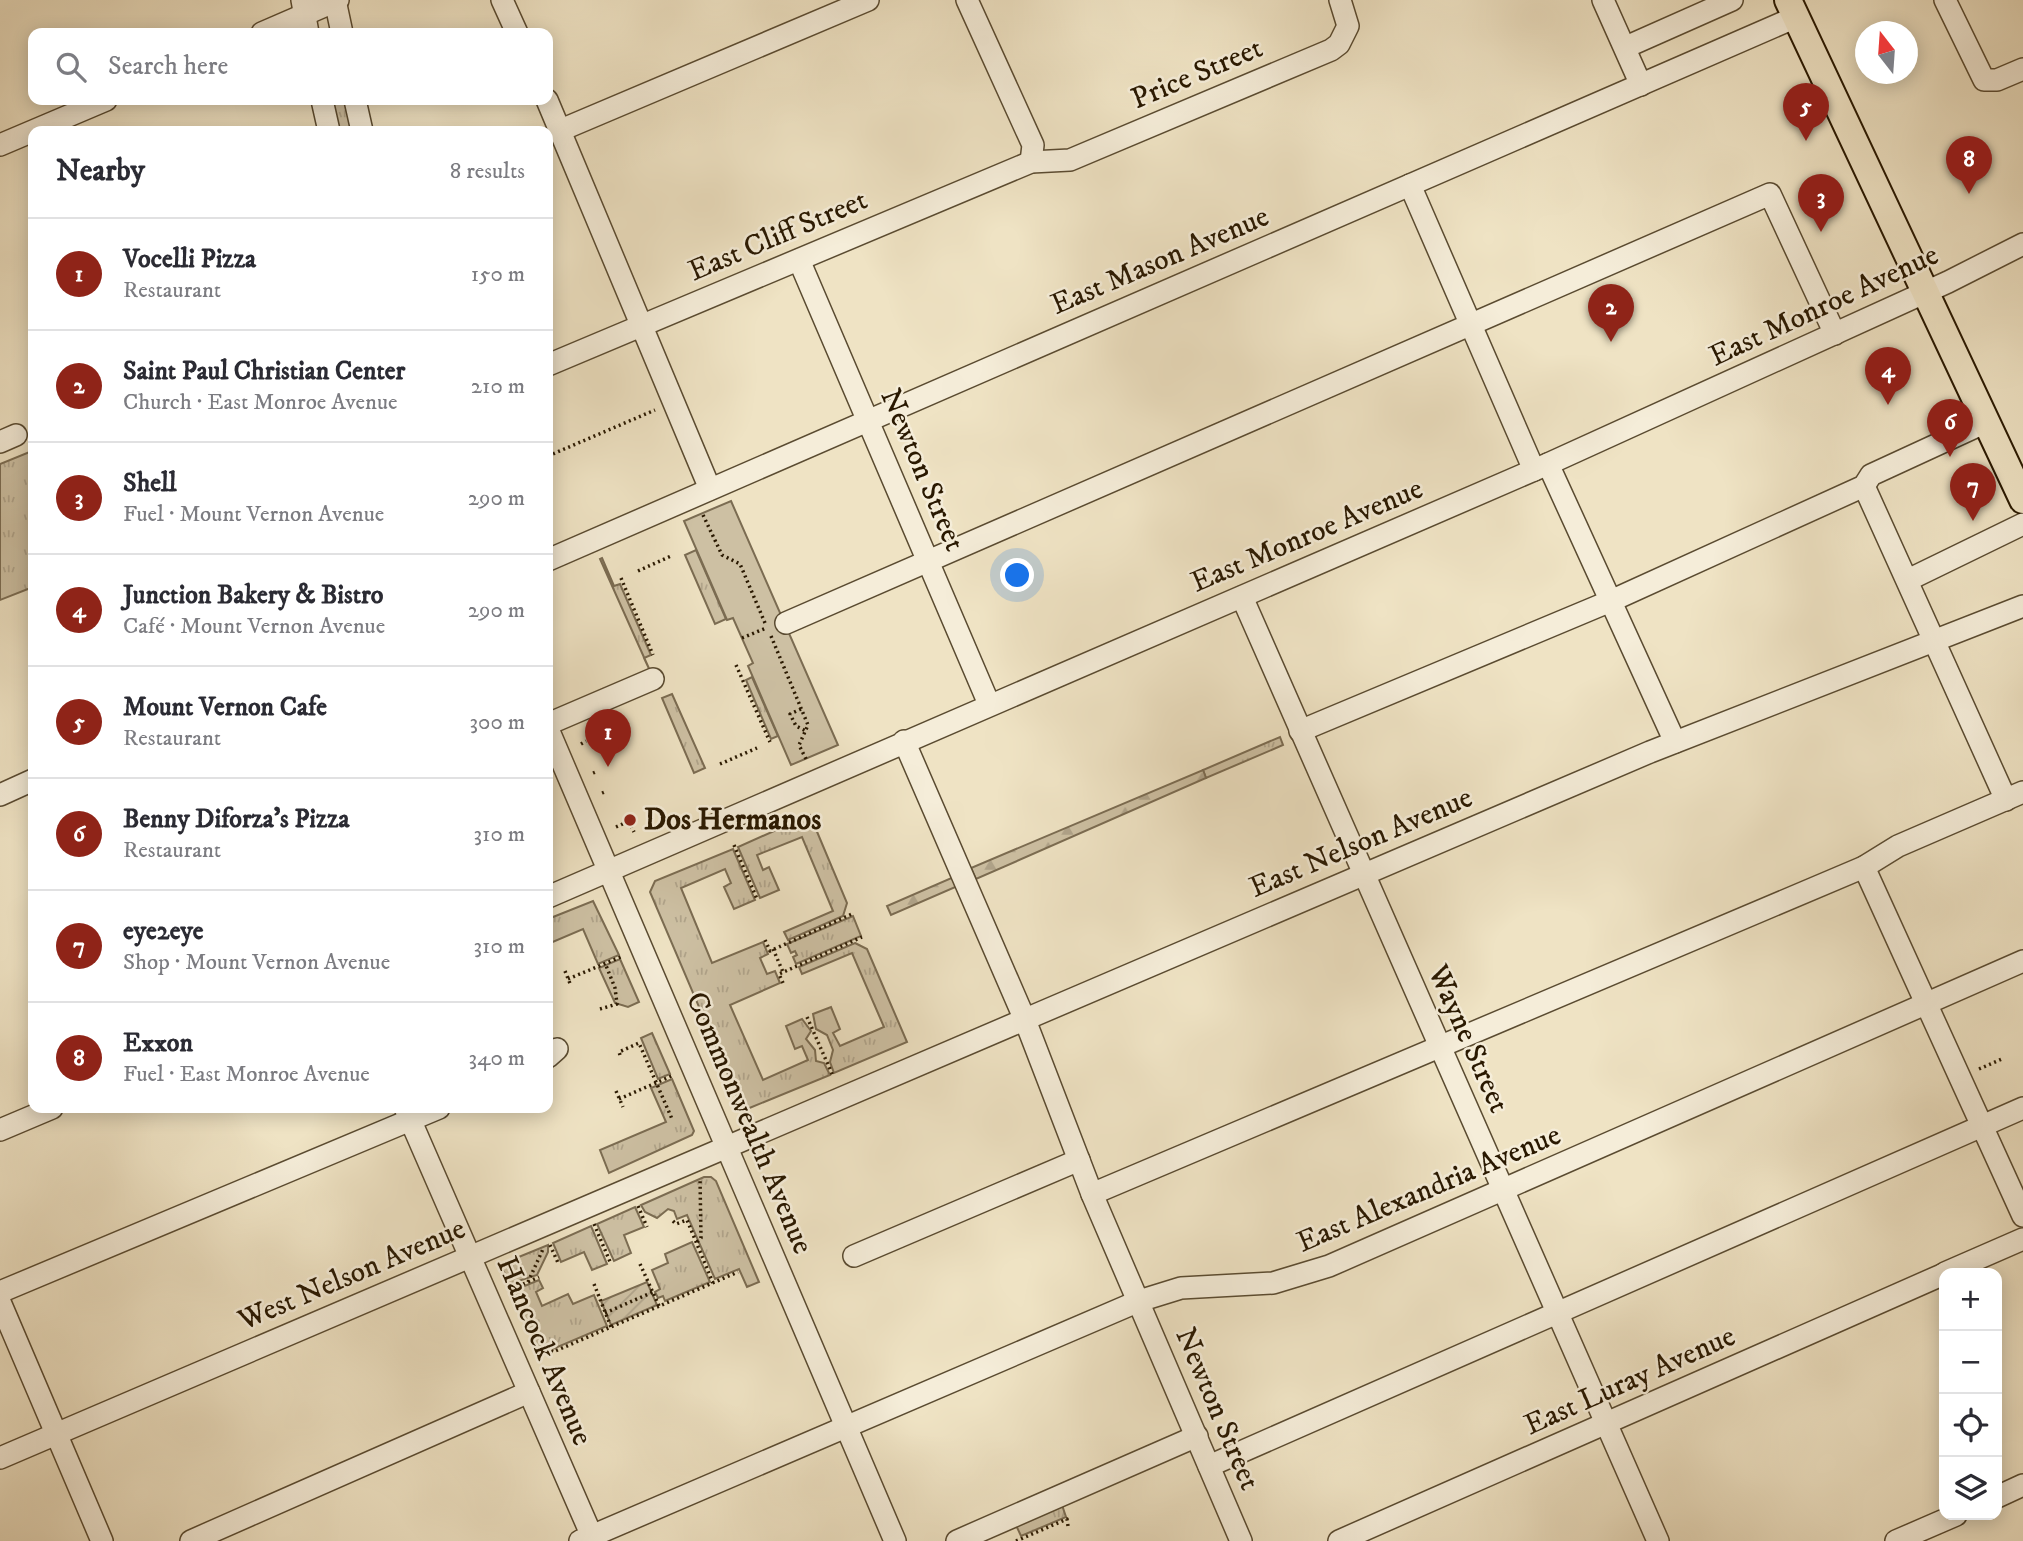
<!DOCTYPE html>
<html lang="en">
<head>
<meta charset="utf-8">
<style>
	body { margin:0; font-family:"IM FELL DW Pica",serif; background:#f7f7f7; color:#2b2b33 }
	.controls { position:absolute; right:21px; bottom:21px; display:grid; overflow:hidden; border-radius:14px; box-shadow:0 4px 18px #0003 }
	.controls button { width:63px; height:63px; display:grid; place-items:center; padding:0; border:0; border-bottom:2px solid #e1e1e2; background:#fff; color:#2b2b33; font:35px sans-serif }
	.compass { position:absolute; left:1855px; top:21px; width:63px; height:63px; border-radius:50%; background:#fff; box-shadow:0 4px 18px #0003; rotate:343deg }
	.you { position:absolute; left:1018px; top:576px; width:24px; height:24px; margin:-18px; border:5px solid #fff; border-radius:50%; background:#1a73e8; box-shadow:0 0 0 10px #1a73e833 }
	.badge { display:grid; place-items:center; width:46px; height:46px; border-radius:50%; background:#8f2418; color:#fff; font-size:23px; font-weight:700 }
	.pin { position:absolute; translate:-50% -58px; filter:drop-shadow(0 2px 4px #0008) }
	.pin::after { content:''; position:absolute; top:37px; width:24px; height:21px; background:inherit; clip-path:polygon(0 0,100% 0,50% 100%) }
	.list { margin:0; padding:0; list-style:none }
	h2 { display:flex; justify-content:space-between; align-items:center; height:91px; margin:0; padding:0 28px; font-size:30px }
	h2 small { font-size:23px; font-weight:400; color:#7c7c81 }
	.list li { display:grid; grid-template-columns:46px 1fr auto; gap:21px; align-items:center; box-sizing:border-box; height:112px; padding:0 28px; border-top:2px solid #e1e1e2 }
	.list b { display:block; font-size:26px; white-space:nowrap }
	.list p { margin:0; font-size:23px; white-space:nowrap; color:#7c7c81 }
	.list em { font-size:23px; font-style:normal; color:#7c7c81 }
	.icon { flex:none; width:38px; height:38px; fill:none; stroke:currentColor; stroke-width:2; stroke-linecap:round; stroke-linejoin:round }
	.map { position:relative; flex:none; width:2023px; height:1541px; overflow:hidden }
	.search { position:absolute; background:#fff; box-shadow:0 4px 18px #0003; left:28px; top:28px; width:525px; height:77px; display:flex; align-items:center; gap:18px; box-sizing:border-box; padding:0 24px; border-radius:14px; color:#7c7c81; font-size:26px }
	.panel { position:absolute; background:#fff; box-shadow:0 4px 18px #0003; left:28px; top:126px; width:525px; height:987px; border-radius:14px }
	.map>svg:first-child { display:block }
</style>
</head>
<body>
<div class="map">
<svg width="2023" height="1541" viewBox="0 0 2023 1541">
	<defs>
		<pattern id="grass-tufts" width="24" height="20" patternUnits="userSpaceOnUse" patternTransform="scale(1.75)"><rect width="24" height="20" fill="#cdc0a3"/><path d="M3 7l-1-3M5 7V3M7 7l1-3M15 17l-1-3M17 17v-4M19 17l1-3" fill="none" stroke="#b0a48b"/></pattern>
		<pattern id="forest-firs" width="22" height="20" patternUnits="userSpaceOnUse" patternTransform="scale(1.75)"><rect width="22" height="20" fill="#cdc0a3"/><path d="M5 1l3.5 6h-7zM16 11l3.5 6h-7z" fill="#b0a48b"/></pattern>
		<pattern id="garden-furrows" width="10" height="10" patternUnits="userSpaceOnUse" patternTransform="scale(1.75)"><rect width="10" height="10" fill="#cdc0a3"/><path d="M-1 1l2-2M0 10L10 0M9 11l2-2" fill="none" stroke="#b0a48b"/></pattern>
	</defs>
	<rect width="100%" height="100%" fill="#efe3c4"/>
	<filter id="stains"><feTurbulence type="fractalNoise" baseFrequency=".00286" numOctaves="4"/><feColorMatrix values="0 0 0 0 .2 0 0 0 0 .09 0 0 0 0 .02 0 0 0 .5 -.17"/></filter>
	<radialGradient id="worn" r=".72"><stop offset=".6" stop-color="#630" stop-opacity="0"/><stop offset="1" stop-color="#630" stop-opacity=".3"/></radialGradient>
	<g fill="url(#grass-tufts)" stroke="#7b6c52" stroke-width="2">
		<polygon points="329,100 351,100 358,131 336,131"/>
		<polygon points="32,451 33,587 0,600 0,464"/>
		<polygon points="696,550 726,619 715,624 685,555"/>
		<polygon points="602,558 614,586 620,584 651,655 644,658 651,673 600,559"/>
		<polygon points="752,677 778,736 771,739 746,680"/>
		<polygon points="672,694 705,768 694,773 662,698"/>
		<polygon points="1280,737 1283,745 1206,778 1203,770"/>
		<polygon points="810,815 847,903 843,916 788,940 784,932 833,911 802,837 757,855 763,870 769,867 779,890 760,898 738,847"/>
		<polygon points="733,849 755,900 734,909 724,887 731,883 725,869 681,888 712,963 763,942 768,954 760,958 767,974 775,971 780,983 730,1005 763,1080 808,1060 802,1046 795,1049 786,1026 802,1019 811,1031 806,1039 815,1050 816,1061 824,1063 830,1075 747,1109 740,1103 650,892 655,881"/>
		<polygon points="593,901 619,955 598,964 583,929 548,944 548,919"/>
		<polygon points="853,916 861,936 796,964 793,957 797,955 795,951 791,953 787,944"/>
		<polygon points="855,943 867,949 907,1042 834,1073 830,1062 833,1050 827,1035 816,1029 813,1014 831,1007 840,1029 833,1033 840,1046 884,1027 852,953 802,974 799,967"/>
		<polygon points="620,959 639,1002 628,1007 615,1003 599,968"/>
		<polygon points="652,1033 670,1074 658,1079 641,1038"/>
		<polygon points="672,1079 694,1131 692,1135 609,1173 600,1150 666,1122 651,1088"/>
		<polygon points="704,1177 711,1177 716,1181 759,1282 747,1287 739,1269 715,1279 687,1215 677,1219 674,1211 668,1209 657,1218 645,1212 641,1205"/>
		<polygon points="635,1207 644,1227 624,1235 631,1253 614,1261 597,1224"/>
		<polygon points="591,1226 607,1264 592,1270 584,1252 561,1262 553,1243"/>
		<polygon points="692,1242 710,1282 665,1301 663,1296 658,1298 655,1292 660,1289 652,1270 668,1263 665,1254"/>
		<polygon points="548,1245 548,1252 537,1275 509,1284 502,1267 504,1263"/>
		<polygon points="539,1280 543,1288 536,1292 542,1306 568,1294 573,1304 594,1295 607,1326 553,1349 542,1343 538,1351 513,1294 517,1289"/>
		<polygon points="1062,1505 1066,1517 1021,1536 1015,1523"/>
	</g>
	<g fill="url(#forest-firs)" stroke="#7b6c52" stroke-width="2">
		<polygon points="1203,770 1206,778 976,879 971,868"/>
		<polygon points="956,876 960,885 891,915 887,906"/>
	</g>
	<polygon fill="#cdc0a3" stroke="#7b6c52" stroke-width="2" points="731,501 838,745 791,765 748,666 753,663 733,618 727,620 684,521"/>
	<polygon fill="url(#garden-furrows)" stroke="#7b6c52" stroke-width="2" points="647,1282 657,1305 611,1325 601,1301"/>
	<g fill="none" stroke-linecap="round" stroke-linejoin="round">
		<defs>
			<g id="minor">
				<polyline points="302,0 308,33"/>
				<polyline points="335,0 342,33"/>
				<polyline points="502,0 517,33"/>
				<polyline points="967,0 1033,145 1031,162"/>
				<polyline points="1603,0 1641,85"/>
				<polyline points="1945,0 1984,80 1997,80 2023,69"/>
				<polyline points="262,33 338,0"/>
				<polyline points="1626,47 1732,0"/>
				<polyline points="322,100 329,131"/>
				<polyline points="355,100 362,131"/>
				<polyline points="547,100 710,489"/>
				<polyline points="561,130 868,0"/>
				<polyline points="0,145 106,100"/>
				<polyline points="1410,185 1534,470"/>
				<polyline points="799,260 989,704"/>
				<polyline points="548,365 1031,162 1070,160 1331,50 1339,44 1348,26 1340,0"/>
				<polyline points="0,442 16,435"/>
				<polyline points="1548,464 1675,742"/>
				<polyline points="1864,486 2006,800"/>
				<polyline points="548,560 1796,17"/>
				<polyline points="1908,580 2023,524"/>
				<polyline points="1242,597 1658,1541"/>
				<polyline points="786,623 1770,194 1835,334"/>
				<polyline points="548,724 653,679"/>
				<polyline points="548,729 895,1541"/>
				<polyline points="1300,731 1613,600 1864,486 1871,475 1986,422"/>
				<polyline points="904,741 1025,1020 1092,1194 1241,1541"/>
				<polyline points="0,795 33,780"/>
				<polyline points="1864,867 2023,1216"/>
				<polyline points="548,897 1548,464 1948,282 2023,244"/>
				<polyline points="548,1057 557,1049"/>
				<polyline points="406,1110 594,1541"/>
				<polyline points="0,1130 52,1108"/>
				<polyline points="1092,1194 1864,867 1898,846 2023,792"/>
				<polyline points="854,1256 1079,1160"/>
				<polyline points="1945,1273 2023,1239"/>
				<polyline points="0,1292 439,1108"/>
				<polyline points="0,1302 102,1541"/>
				<polyline points="0,1458 1650,752 2023,606"/>
				<polyline points="1209,1466 2023,1108"/>
				<polyline points="1997,1497 2023,1485"/>
				<polyline points="191,1541 529,1392"/>
				<polyline points="580,1541 1139,1301 1181,1288 1273,1283 1329,1266 2023,961"/>
				<polyline points="957,1541 1197,1436"/>
				<polyline points="1339,1541 1944,1274"/>
				<polyline points="1896,1541 1956,1515"/>
			</g>
			<polyline id="major" points="1788,0 2023,500"/>
		</defs>
		<use href="#minor" stroke="#5a4b31" stroke-width="24"/>
		<use href="#major" stroke="#291800" stroke-width="30"/>
		<g stroke="#291800" stroke-width="3.5" stroke-dasharray="2 3.5" stroke-linecap="butt">
			<polyline points="548,456 655,410"/>
			<polyline points="703,515 722,555 740,564 765,623"/>
			<polyline points="638,571 671,556"/>
			<polyline points="621,578 653,655"/>
			<polyline points="771,636 808,725 799,745 807,761"/>
			<polyline points="742,638 766,628"/>
			<polyline points="736,665 770,742"/>
			<polyline points="801,709 790,714 796,726 806,731"/>
			<polyline points="581,744 586,741"/>
			<polyline points="720,764 757,748"/>
			<polyline points="593,773 598,771"/>
			<polyline points="602,793 607,791"/>
			<polyline points="616,827 625,823 631,826 634,832"/>
			<polyline points="734,845 757,899"/>
			<polyline points="765,940 770,951 852,914"/>
			<polyline points="773,949 783,972"/>
			<polyline points="565,971 571,986"/>
			<polyline points="568,979 623,956"/>
			<polyline points="783,983 779,974 862,937"/>
			<polyline points="600,1009 617,1004 615,988 605,963"/>
			<polyline points="807,1017 833,1076"/>
			<polyline points="620,1055 619,1052 639,1043 672,1119"/>
			<polyline points="1979,1069 2002,1059"/>
			<polyline points="616,1091 623,1107"/>
			<polyline points="619,1099 674,1075"/>
			<polyline points="638,1206 647,1227"/>
			<polyline points="673,1221 676,1224 687,1220 713,1283"/>
			<polyline points="594,1224 611,1264"/>
			<polyline points="697,1242 701,1238 700,1178"/>
			<polyline points="550,1245 559,1265"/>
			<polyline points="640,1264 659,1306"/>
			<polyline points="528,1282 543,1249"/>
			<polyline points="594,1284 611,1327"/>
			<polyline points="508,1291 539,1277"/>
			<polyline points="605,1313 653,1292"/>
			<polyline points="537,1357 543,1346 553,1352 738,1272"/>
			<polyline points="1016,1541 1067,1519 1068,1526"/>
		</g>
		<use href="#minor" stroke="#f5edd9" stroke-width="21"/>
		<use href="#major" stroke="#efe3c4" stroke-width="26"/>
	</g>
	<circle fill="#8f2418" stroke="#f5edd9" stroke-width="2.5" cx="630" cy="820" r="7"/>
	<g text-anchor="middle" dominant-baseline="central" stroke-width="5" stroke-linejoin="round" paint-order="stroke">
		<g font-size="30" fill="#291800" stroke="#f5edd9">
			<text transform="translate(1197 74) rotate(-23)">Price Street</text>
			<text transform="translate(778 236) rotate(-23)">East Cliff Street</text>
			<text transform="translate(1160 261) rotate(-23)">East Mason Avenue</text>
			<text transform="translate(1824 306) rotate(-25)">East Monroe Avenue</text>
			<text transform="translate(922 470) rotate(67)">Newton Street</text>
			<text transform="translate(1307 536) rotate(-23)">East Monroe Avenue</text>
			<text transform="translate(1361 843) rotate(-23)">East Nelson Avenue</text>
			<text transform="translate(1468 1039) rotate(66)">Wayne Street</text>
			<text transform="translate(749 1123) rotate(67)">Commonwealth Avenue</text>
			<text transform="translate(1429 1189) rotate(-23)">East Alexandria Avenue</text>
			<text transform="translate(352 1275) rotate(-23)">West Nelson Avenue</text>
			<text transform="translate(544 1351) rotate(67)">Hancock Avenue</text>
			<text transform="translate(1630 1381) rotate(-24)">East Luray Avenue</text>
			<text transform="translate(1217 1409) rotate(67)">Newton Street</text>
		</g>
		<g font-size="30" font-weight="bold" fill="#291800" stroke="#f5edd9" text-anchor="start">
			<text x="644" y="820">Dos Hermanos</text>
		</g>
	</g>
	<rect width="100%" height="100%" filter="url(#stains)"/>
	<rect width="100%" height="100%" fill="url(#worn)"/>
</svg>
<div class="controls">
<button>+</button>
<button>−</button>
<button><svg class="icon" aria-label="locate" viewBox="0 0 24 24"><circle cx="12" cy="12" r="6"/><path d="M12 2v4M12 18v4M2 12h4M18 12h4"/></svg></button>
<button><svg class="icon" aria-label="layers" viewBox="0 0 24 24"><path d="M12 4l9 5-9 5-9-5zM3 14l9 5 9-5"/></svg></button>
</div>
<svg class="compass" viewBox="-18 -18 36 36"><path d="M0-13l5 13h-10z" fill="#e53935"/><path d="M0 13l5-13h-10z" fill="#7c7c81"/></svg>
<div class="you"></div>
<div class="pin badge" style="left:608px;top:767px">1</div>
<div class="pin badge" style="left:1611px;top:342px">2</div>
<div class="pin badge" style="left:1821px;top:232px">3</div>
<div class="pin badge" style="left:1888px;top:405px">4</div>
<div class="pin badge" style="left:1806px;top:141px">5</div>
<div class="pin badge" style="left:1950px;top:457px">6</div>
<div class="pin badge" style="left:1973px;top:521px">7</div>
<div class="pin badge" style="left:1969px;top:194px">8</div>
<div class="search"><svg class="icon" aria-label="search" viewBox="0 0 24 24"><circle cx="10" cy="10" r="6"/><path d="M15 15l6 6"/></svg>Search here</div>
<section class="panel">
<h2>Nearby<small>8 results</small></h2>
<ul class="list">
<li><span class="badge">1</span><div><b>Vocelli Pizza</b><p>Restaurant</p></div><em>150 m</em></li>
<li><span class="badge">2</span><div><b>Saint Paul Christian Center</b><p>Church · East Monroe Avenue</p></div><em>210 m</em></li>
<li><span class="badge">3</span><div><b>Shell</b><p>Fuel · Mount Vernon Avenue</p></div><em>290 m</em></li>
<li><span class="badge">4</span><div><b>Junction Bakery &amp; Bistro</b><p>Café · Mount Vernon Avenue</p></div><em>290 m</em></li>
<li><span class="badge">5</span><div><b>Mount Vernon Cafe</b><p>Restaurant</p></div><em>300 m</em></li>
<li><span class="badge">6</span><div><b>Benny Diforza's Pizza</b><p>Restaurant</p></div><em>310 m</em></li>
<li><span class="badge">7</span><div><b>eye2eye</b><p>Shop · Mount Vernon Avenue</p></div><em>310 m</em></li>
<li><span class="badge">8</span><div><b>Exxon</b><p>Fuel · East Monroe Avenue</p></div><em>340 m</em></li>
</ul>
</section>
</div>
</body>
</html>
